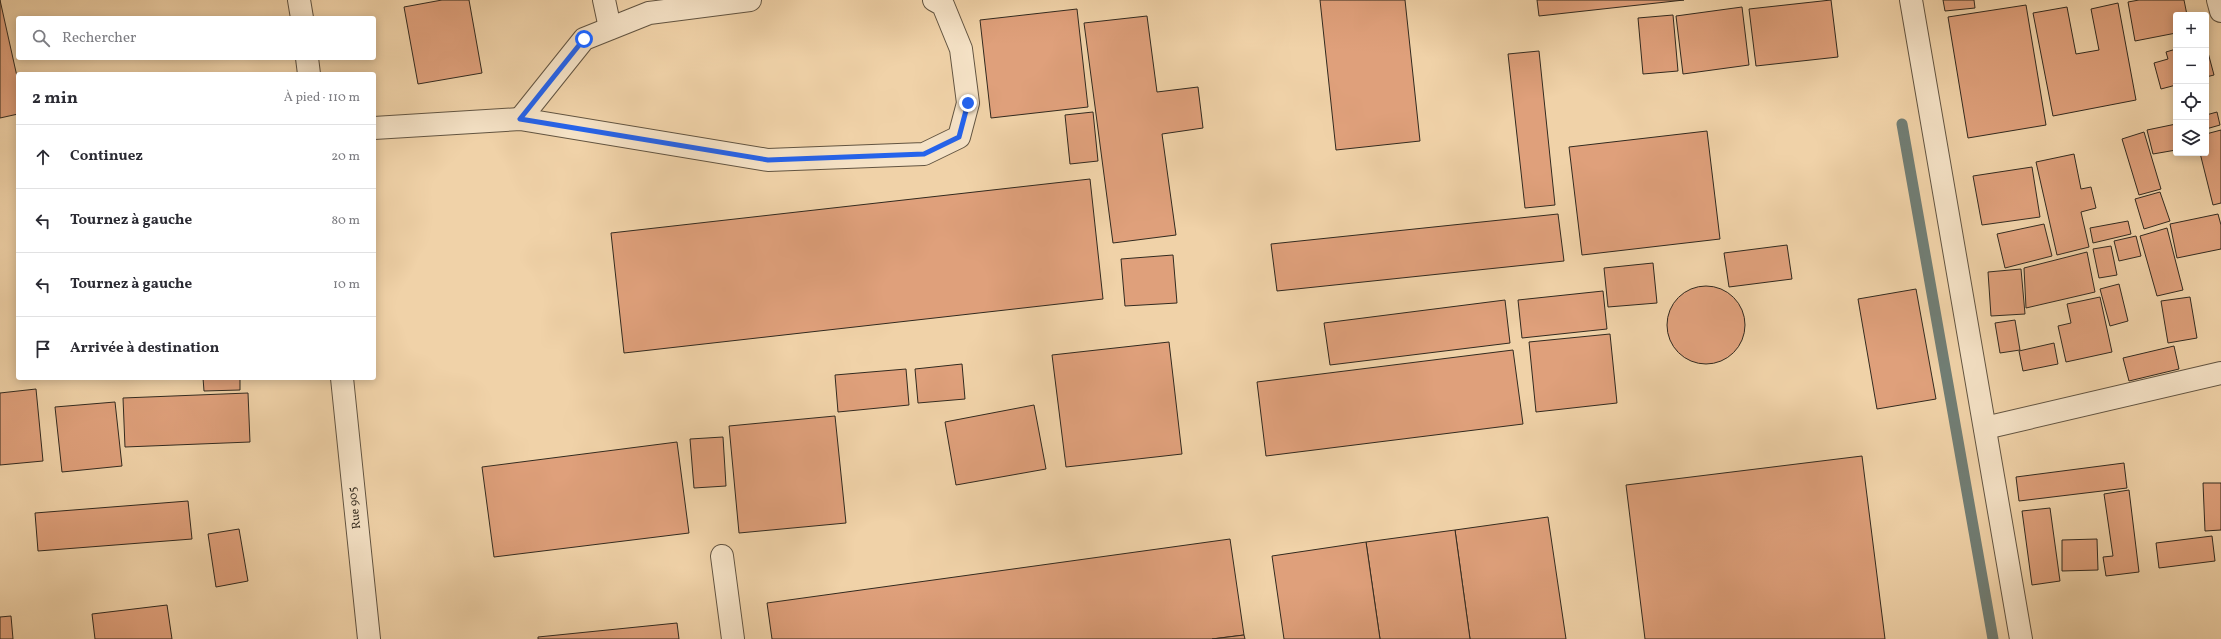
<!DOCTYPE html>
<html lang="fr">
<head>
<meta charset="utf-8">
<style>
	body { margin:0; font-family:Vollkorn,serif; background:#f7f7f7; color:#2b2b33 }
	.controls { position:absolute; right:12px; top:12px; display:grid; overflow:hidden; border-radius:4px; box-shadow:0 2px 10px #0003 }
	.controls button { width:36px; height:36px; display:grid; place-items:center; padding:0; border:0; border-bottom:1px solid #e1e1e2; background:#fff; color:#2b2b33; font:20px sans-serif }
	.stop { position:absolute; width:12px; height:12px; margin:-9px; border:3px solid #2563eb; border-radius:50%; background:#fff }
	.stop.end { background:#2563eb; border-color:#fff; box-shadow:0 1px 4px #0008 }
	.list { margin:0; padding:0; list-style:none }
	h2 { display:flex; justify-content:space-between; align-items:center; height:52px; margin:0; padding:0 16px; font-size:17px }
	h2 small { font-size:13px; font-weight:400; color:#7c7c81 }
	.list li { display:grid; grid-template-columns:26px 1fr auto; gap:12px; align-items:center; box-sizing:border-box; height:64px; padding:0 16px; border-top:1px solid #e1e1e2 }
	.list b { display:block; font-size:15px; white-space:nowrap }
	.list em { font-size:13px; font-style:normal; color:#7c7c81 }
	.icon { flex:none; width:22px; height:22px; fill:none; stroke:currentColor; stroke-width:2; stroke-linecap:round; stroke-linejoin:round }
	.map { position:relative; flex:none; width:2221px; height:639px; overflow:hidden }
	.search { position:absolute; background:#fff; box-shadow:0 2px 10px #0003; left:16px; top:16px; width:360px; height:44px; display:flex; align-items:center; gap:10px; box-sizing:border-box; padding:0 14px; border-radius:4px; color:#7c7c81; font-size:15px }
	.panel { position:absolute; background:#fff; box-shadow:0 2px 10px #0003; left:16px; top:72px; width:360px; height:308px; border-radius:4px }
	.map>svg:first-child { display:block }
</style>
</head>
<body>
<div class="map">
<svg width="2221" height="639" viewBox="0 0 2221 639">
	<rect width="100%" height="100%" fill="#f0d2a8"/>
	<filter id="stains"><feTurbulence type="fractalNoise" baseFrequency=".005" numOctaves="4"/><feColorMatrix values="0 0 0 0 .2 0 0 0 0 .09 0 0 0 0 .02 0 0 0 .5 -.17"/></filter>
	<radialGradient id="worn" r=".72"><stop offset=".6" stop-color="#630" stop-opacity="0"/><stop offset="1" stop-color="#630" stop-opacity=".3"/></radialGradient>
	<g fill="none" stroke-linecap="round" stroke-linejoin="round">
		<polyline stroke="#717e75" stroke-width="11" points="1902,124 1993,639"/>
	</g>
	<g fill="#dfa07b" stroke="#322a1f">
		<polygon points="0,0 18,81 18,114 0,118"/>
		<polygon points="442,0 469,0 482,73 418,84 404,7"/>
		<polygon points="1320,0 1405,0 1420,141 1336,150"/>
		<polygon points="1537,0 1684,0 1539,16"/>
		<polygon points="1831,0 1838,57 1756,66 1749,9"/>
		<polygon points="1943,0 1974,0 1975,8 1945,11"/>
		<polygon points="2139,0 2184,0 2187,15 2176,15 2176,33 2135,41 2128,2"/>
		<polygon points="2118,3 2136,100 2053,116 2033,13 2067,7 2076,54 2099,50 2091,9"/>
		<polygon points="2026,5 2046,125 1968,138 1948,17"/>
		<polygon points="1742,7 1749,65 1683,74 1676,16"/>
		<polygon points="1077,9 1088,107 991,118 980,20"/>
		<polygon points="1673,15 1678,71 1643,74 1638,18"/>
		<polygon points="1147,16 1157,92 1198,87 1203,128 1162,134 1176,235 1113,243 1084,23"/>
		<polygon points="2206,45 2214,75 2206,77"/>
		<polygon points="2176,49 2176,85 2161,89 2154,63 2168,59 2166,52"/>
		<polygon points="1539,51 1555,205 1525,208 1508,54"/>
		<polygon points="1093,112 1098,161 1070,164 1065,115"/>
		<polygon points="2217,112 2220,125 2206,129 2206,115"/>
		<polygon points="2176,124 2176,150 2153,154 2147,130"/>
		<polygon points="2221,130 2221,203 2213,205 2200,153 2206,153 2206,134"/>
		<polygon points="1707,131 1720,239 1582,255 1569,147"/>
		<polygon points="2144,132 2161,189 2139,195 2122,139"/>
		<polygon points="2074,154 2081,189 2091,187 2096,208 2081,212 2089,247 2057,255 2036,162"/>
		<polygon points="2032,167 2040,217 1982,225 1973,176"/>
		<polygon points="1090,179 1103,299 624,353 611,233"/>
		<polygon points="2160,192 2170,221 2144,229 2135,199"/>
		<polygon points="1558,214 1564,261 1277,291 1271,244"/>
		<polygon points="2218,214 2221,225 2221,249 2177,258 2170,224"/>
		<polygon points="2128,221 2131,234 2093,243 2090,228"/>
		<polygon points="2044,224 2052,256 2005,268 1997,234"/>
		<polygon points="2167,228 2183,290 2157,296 2140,236"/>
		<polygon points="2136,236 2141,256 2119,261 2114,241"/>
		<polygon points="1787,245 1792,279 1729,287 1724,253"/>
		<polygon points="2111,246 2117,275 2099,278 2093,249"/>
		<polygon points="2087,252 2095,292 2026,308 2024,268"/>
		<polygon points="1173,255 1177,303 1125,306 1121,259"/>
		<polygon points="1653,263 1657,303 1608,307 1604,268"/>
		<polygon points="2021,269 2025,314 1991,316 1988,272"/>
		<polygon points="2119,284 2128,321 2110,326 2100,289"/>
		<circle cx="1706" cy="325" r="39"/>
		<polygon points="1916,289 1936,399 1877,409 1858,299"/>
		<polygon points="1603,291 1607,329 1522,338 1518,300"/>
		<polygon points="2100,297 2112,352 2066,362 2058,326 2071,323 2067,304"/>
		<polygon points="2190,297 2197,338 2168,343 2161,301"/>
		<polygon points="1505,300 1510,343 1330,365 1324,323"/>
		<polygon points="2015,320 2020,350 2000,353 1995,323"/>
		<polygon points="1610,334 1617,403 1536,412 1529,342"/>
		<polygon points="1169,342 1182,454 1066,467 1052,355"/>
		<polygon points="2054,343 2058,364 2023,371 2019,351"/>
		<polygon points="2174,346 2179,369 2129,381 2123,358"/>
		<polygon points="1513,350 1523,424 1266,456 1257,382"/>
		<polygon points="962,364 965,399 918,403 915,369"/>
		<polygon points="906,369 909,405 838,412 835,375"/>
		<polygon points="203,378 240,378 240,390 204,391"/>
		<polygon points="36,389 43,461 0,465 0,393"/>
		<polygon points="248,393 250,442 125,447 123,398"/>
		<polygon points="115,402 122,466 62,472 55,407"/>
		<polygon points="1034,405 1046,469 956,485 945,422"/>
		<polygon points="835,416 846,523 739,533 729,426"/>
		<polygon points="723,437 726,486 694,488 690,439"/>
		<polygon points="677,442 689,533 494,557 482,467"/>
		<polygon points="1862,456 1885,639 1645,639 1626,485"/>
		<polygon points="2124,463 2127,488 2019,501 2016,477"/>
		<polygon points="2203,483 2221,483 2221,530 2205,531"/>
		<polygon points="2129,490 2139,572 2106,576 2103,557 2113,556 2104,494"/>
		<polygon points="188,501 192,539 38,551 35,513"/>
		<polygon points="2050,508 2060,581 2032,585 2022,511"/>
		<polygon points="1548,517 1566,639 1470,639 1455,530"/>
		<polygon points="239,529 248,581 216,587 208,534"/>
		<polygon points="1455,530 1470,639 1380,639 1366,542"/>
		<polygon points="2212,536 2215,561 2159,568 2156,543"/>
		<polygon points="1230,539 1244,635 1212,639 772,639 767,603"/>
		<polygon points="2097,539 2098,570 2062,571 2062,540"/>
		<polygon points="1366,542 1380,639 1284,639 1272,556"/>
		<polygon points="167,605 172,639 95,639 92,614"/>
		<polygon points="11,616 13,639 0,639 0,617"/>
		<polygon points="677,623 679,639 538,639 538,637"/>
		<polygon points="1244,635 1245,639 1212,639"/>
	</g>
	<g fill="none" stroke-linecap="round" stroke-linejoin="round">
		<defs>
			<g id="minor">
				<polyline points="299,0 302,18"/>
				<polyline points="604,0 610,28"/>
				<polyline points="1911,0 2021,639"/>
				<polyline points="2218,0 2221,11"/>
				<polyline points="307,58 309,74"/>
				<polyline points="520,119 584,39 649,13 750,0"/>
				<polyline points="374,128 520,119 768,160 924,154 959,137 968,103 961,49 943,5 934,0"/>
				<polyline points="342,378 369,639"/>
				<polyline points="1985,428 2221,373"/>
				<polyline points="722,556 733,639"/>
			</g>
		</defs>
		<use href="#minor" stroke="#625441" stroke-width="24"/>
		<use href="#minor" stroke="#f5e2c6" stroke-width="22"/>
	</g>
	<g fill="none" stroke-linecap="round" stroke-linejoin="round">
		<polyline stroke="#2563eb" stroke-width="5" points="584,39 520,119 768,160 924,154 959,137 968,103"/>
	</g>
	<g text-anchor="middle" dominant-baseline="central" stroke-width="3" stroke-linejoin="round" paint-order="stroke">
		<g font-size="12" fill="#322a1f" stroke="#f5e2c6">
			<text transform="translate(355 508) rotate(-96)">Rue 905</text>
		</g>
	</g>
	<rect width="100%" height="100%" filter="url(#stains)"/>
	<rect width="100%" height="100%" fill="url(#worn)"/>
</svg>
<div class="controls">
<button>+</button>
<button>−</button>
<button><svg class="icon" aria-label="locate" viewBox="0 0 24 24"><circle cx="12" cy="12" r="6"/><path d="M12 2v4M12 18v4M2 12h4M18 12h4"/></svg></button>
<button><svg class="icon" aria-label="layers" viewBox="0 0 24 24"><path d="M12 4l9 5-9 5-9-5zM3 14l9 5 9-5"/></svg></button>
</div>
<div class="stop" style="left:584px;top:39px"></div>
<div class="stop end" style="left:968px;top:103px"></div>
<div class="search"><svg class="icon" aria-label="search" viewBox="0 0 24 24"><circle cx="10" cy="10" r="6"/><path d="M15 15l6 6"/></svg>Rechercher</div>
<section class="panel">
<h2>2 min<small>À pied · 110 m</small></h2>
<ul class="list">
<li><svg class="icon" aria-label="ahead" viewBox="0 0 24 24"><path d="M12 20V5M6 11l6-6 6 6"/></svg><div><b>Continuez</b></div><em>20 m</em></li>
<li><svg class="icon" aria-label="left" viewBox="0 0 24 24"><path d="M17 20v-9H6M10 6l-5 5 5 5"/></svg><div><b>Tournez à gauche</b></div><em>80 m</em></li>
<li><svg class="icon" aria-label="left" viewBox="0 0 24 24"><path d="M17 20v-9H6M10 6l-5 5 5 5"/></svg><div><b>Tournez à gauche</b></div><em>10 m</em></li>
<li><svg class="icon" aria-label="arrive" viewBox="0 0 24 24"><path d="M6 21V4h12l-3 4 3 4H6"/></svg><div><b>Arrivée à destination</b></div></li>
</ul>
</section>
</div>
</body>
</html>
